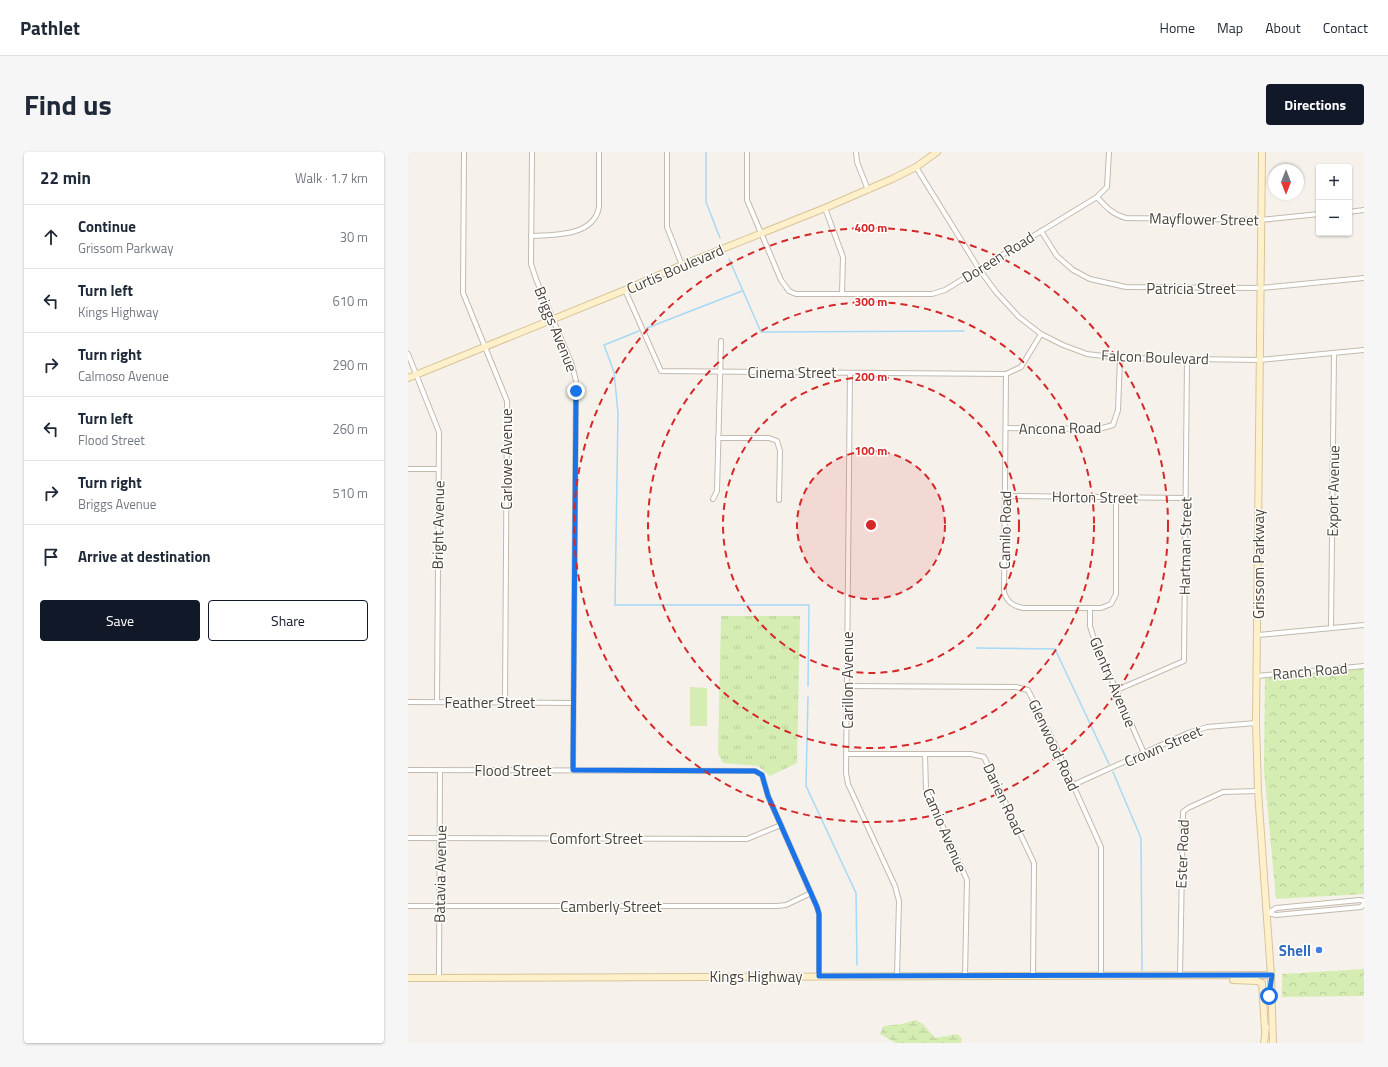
<!DOCTYPE html>
<html lang="en">
<head>
<meta charset="utf-8">
<style>
	body { margin:0; font-family:"Titillium Web",sans-serif; background:#f6f6f7; color:#1f2937 }
	.controls { position:absolute; right:12px; top:12px; display:grid; overflow:hidden; border-radius:4px; box-shadow:0 1px 3px #0004 }
	.controls button { width:36px; height:36px; display:grid; place-items:center; padding:0; border:0; border-bottom:1px solid #e0e1e3; background:#fff; color:#1f2937; font:20px sans-serif }
	.compass { position:absolute; left:860px; top:12px; width:36px; height:36px; border-radius:50%; background:#fff; box-shadow:0 1px 3px #0004; rotate:180deg }
	.stop { position:absolute; width:12px; height:12px; margin:-9px; border:3px solid #1a73e8; border-radius:50%; background:#fff }
	.stop.end { background:#1a73e8; border-color:#fff; box-shadow:0 1px 4px #0008 }
	.list { margin:0; padding:0; list-style:none }
	h2 { display:flex; justify-content:space-between; align-items:center; height:52px; margin:0; padding:0 16px; font-size:17px }
	h2 small { font-size:13px; font-weight:400; color:#747a83 }
	.list li { display:grid; grid-template-columns:26px 1fr auto; gap:12px; align-items:center; box-sizing:border-box; height:64px; padding:0 16px; border-top:1px solid #e0e1e3 }
	.list b { display:block; font-size:15px; white-space:nowrap }
	.list p { margin:0; font-size:13px; white-space:nowrap; color:#747a83 }
	.list em { font-size:13px; font-style:normal; color:#747a83 }
	.actions { display:flex; gap:8px; padding:12px 16px }
	.actions a { flex:1; padding:9px 0; border:1px solid #111827; border-radius:4px; text-align:center; font-size:14px; color:#111827 }
	.actions .main { background:#111827; color:#fff }
	.icon { flex:none; width:22px; height:22px; fill:none; stroke:currentColor; stroke-width:2; stroke-linecap:round; stroke-linejoin:round }
	.map { position:relative; flex:none; width:956px; height:891px; overflow:hidden; border-radius:4px }
	header { display:flex; align-items:center; gap:24px; box-sizing:border-box; height:56px; padding:0 20px; background:#fff; border-bottom:1px solid #e0e1e3 }
	header strong { font-size:19px }
	nav { display:flex; gap:22px; margin-inline-start:auto; font-size:14px }
	.intro { display:flex; align-items:center; justify-content:space-between; box-sizing:border-box; height:96px; padding:0 24px }
	h1 { margin:0; font-size:28px }
	.button { padding:10px 18px; border-radius:4px; background:#111827; color:#fff; font-size:14px; font-weight:700 }
	main { display:flex; gap:24px; padding:0 24px }
	aside { flex:1; background:#fff; border-radius:4px; box-shadow:0 1px 3px #0004 }
	.map>svg:first-child { display:block }
</style>
</head>
<body>
<header>
<strong>Pathlet</strong>
<nav><a>Home</a><a>Map</a><a>About</a><a>Contact</a></nav>
</header>
<div class="intro"><h1>Find us</h1><a class="button">Directions</a></div>
<main>
<aside>
<h2>22 min<small>Walk · 1.7 km</small></h2>
<ul class="list">
<li><svg class="icon" aria-label="ahead" viewBox="0 0 24 24"><path d="M12 20V5M6 11l6-6 6 6"/></svg><div><b>Continue</b><p>Grissom Parkway</p></div><em>30 m</em></li>
<li><svg class="icon" aria-label="left" viewBox="0 0 24 24"><path d="M17 20v-9H6M10 6l-5 5 5 5"/></svg><div><b>Turn left</b><p>Kings Highway</p></div><em>610 m</em></li>
<li><svg class="icon" aria-label="right" viewBox="0 0 24 24"><path d="M7 20v-9h11M14 6l5 5-5 5"/></svg><div><b>Turn right</b><p>Calmoso Avenue</p></div><em>290 m</em></li>
<li><svg class="icon" aria-label="left" viewBox="0 0 24 24"><path d="M17 20v-9H6M10 6l-5 5 5 5"/></svg><div><b>Turn left</b><p>Flood Street</p></div><em>260 m</em></li>
<li><svg class="icon" aria-label="right" viewBox="0 0 24 24"><path d="M7 20v-9h11M14 6l5 5-5 5"/></svg><div><b>Turn right</b><p>Briggs Avenue</p></div><em>510 m</em></li>
<li><svg class="icon" aria-label="arrive" viewBox="0 0 24 24"><path d="M6 21V4h12l-3 4 3 4H6"/></svg><div><b>Arrive at destination</b></div></li>
</ul>
<div class="actions"><a class="main">Save</a><a>Share</a></div>
</aside>
<div class="map">
<svg width="956" height="891" viewBox="0 0 956 891">
	<defs>
		<pattern id="grass-tufts" width="24" height="20" patternUnits="userSpaceOnUse"><rect width="24" height="20" fill="#d5ecb2"/><path d="M3 7l-1-3M5 7V3M7 7l1-3M15 17l-1-3M17 17v-4M19 17l1-3" fill="none" stroke="#b8cc9a"/></pattern>
		<pattern id="forest-crowns" width="20" height="18" patternUnits="userSpaceOnUse"><rect width="20" height="18" fill="#d5ecb2"/><path d="M2 6a3 3 0 1 1 6 0M12 15a3 3 0 1 1 6 0" fill="none" stroke="#b8cc9a"/></pattern>
		<pattern id="wetland-marsh" width="20" height="14" patternUnits="userSpaceOnUse"><rect width="20" height="14" fill="#d5ecb2"/><path d="M1 5h8M5 5V1M11 12h8M15 12V8" fill="none" stroke="#b8cc9a"/></pattern>
	</defs>
	<rect width="100%" height="100%" fill="#f6f2eb"/>
	<polygon fill="url(#grass-tufts)" points="313,464 392,464 389,611 362,624 350,614 315,611 310,601"/>
	<g fill="url(#forest-crowns)">
		<polygon points="956,516 956,742 868,747 856,618 857,524"/>
		<polygon points="956,817 956,844 874,845 874,822"/>
	</g>
	<polygon fill="url(#wetland-marsh)" points="508,868 515,872 527,886 550,882 554,887 553,891 488,891 472,882 476,874 494,872"/>
	<polygon fill="#d5ecb2" points="282,535 299,536 299,574 282,574"/>
	<g fill="none" stroke-linecap="round" stroke-linejoin="round">
		<g stroke="#a6d9f5" stroke-width="1.5">
			<polyline points="298,0 298,50 312,86"/>
			<polyline points="321,107 353,180 556,179"/>
			<polyline points="239,176 334,139"/>
			<polyline points="231,179 196,193 206,220 210,261 207,453 401,453 400,534"/>
			<polyline points="568,496 647,497 701,612"/>
			<polyline points="400,545 398,634 448,741 449,813"/>
			<polyline points="705,620 733,686 734,818"/>
		</g>
		<defs>
			<g id="street">
				<polyline points="56,0 55,141 99,249 97,550"/>
				<polyline points="124,0 123,112 128,127 164,213 168,229 165,618"/>
				<polyline points="259,0 259,75 274,113"/>
				<polyline points="339,0 339,48 373,128 381,139 388,142 524,142 537,138 689,45 699,35 701,0"/>
				<polyline points="448,0 449,10 460,38"/>
				<polyline points="508,15 571,117 588,140 611,165 633,182 655,193 679,202 712,206 852,208 956,198"/>
				<path d="M 689,45 C 698,55 704,62 718,66 L 853,68 L 911,62"/>
				<polyline points="417,56 435,105 434,142"/>
				<polyline points="941,60 956,58"/>
				<polyline points="633,79 649,104 665,118 682,127 718,135 853,136 956,126"/>
				<path d="M 123,84 C 148,83 186,84 191,55 L 191,0"/>
				<polyline points="217,138 253,219 598,222 613,215 633,182"/>
				<polyline points="0,202 31,280 29,550"/>
				<polyline points="442,221 438,621 440,632 487,734 491,749 489,824"/>
				<path d="M 598,222 L 596,440 C 599,450 605,454 615,456 L 693,456 L 703,452 L 708,442 L 708,346"/>
				<polyline points="598,276 691,277 705,273 710,258 712,206"/>
				<polyline points="310,286 361,286 369,289 372,299 371,348"/>
				<polyline points="0,317 31,317"/>
				<polyline points="597,344 777,346"/>
				<polyline points="305,347 309,339 313,189"/>
				<polyline points="682,456 682,474 687,490 736,601"/>
				<polyline points="923,476 926,201"/>
				<polyline points="850,483 956,473"/>
				<polyline points="849,524 956,514"/>
				<polyline points="439,534 608,535 620,538 648,595 693,695 693,824"/>
				<polyline points="709,538 776,509 779,207"/>
				<polyline points="0,550 165,551"/>
				<polyline points="438,602 563,602 576,605 626,711 625,824"/>
				<polyline points="517,603 518,637 559,728 557,824"/>
				<polyline points="0,618 347,619 354,623 360,644 409,755 411,762 411,824"/>
				<polyline points="665,633 780,581 799,575 848,571"/>
				<polyline points="0,686 339,687 373,673"/>
				<polyline points="0,754 369,754 378,753 403,741"/>
				<polyline points="860,761 868,756 952,748 956,749"/>
				<polyline points="860,761 868,763 953,755 956,752"/>
				<polyline points="772,824 775,660 780,656 815,640 850,639"/>
				<polyline points="31,826 32,618"/>
			</g>
			<g id="secondary">
				<polyline points="854,0 848,571 850,639 863,823 865,891"/>
				<polyline points="0,226 217,138 274,113 417,56 484,27 508,15 529,0"/>
				<polyline points="0,826 863,823"/>
				<polyline points="825,828 849,829 854,831 857,878"/>
				<polyline points="856,891 858,875"/>
			</g>
		</defs>
		<use href="#street" stroke="#c3baad" stroke-width="6"/>
		<use href="#secondary" stroke="#d8c499" stroke-width="8"/>
		<use href="#street" stroke="#fff" stroke-width="4"/>
		<use href="#secondary" stroke="#fff0cc" stroke-width="6"/>
	</g>
	<g fill="none" stroke-linecap="round" stroke-linejoin="round">
		<polyline stroke="#1a73e8" stroke-width="5" points="168,239 165,618 347,619 354,623 360,644 409,755 411,762 411,824 864,823 861,844"/>
	</g>
	<circle cx="463" cy="373" r="74" fill="#d62828" fill-opacity=".12"/>
	<g fill="none" stroke="#d62828" stroke-width="2" stroke-dasharray="7 5">
		<circle cx="463" cy="373" r="74"/>
		<circle cx="463" cy="373" r="148"/>
		<circle cx="463" cy="373" r="223"/>
		<circle cx="463" cy="373" r="297"/>
	</g>
	<circle fill="#3f7fe0" stroke="#fff" stroke-width="1.5" cx="911" cy="798" r="4"/>
	<g text-anchor="middle" dominant-baseline="central" stroke-width="3" stroke-linejoin="round" paint-order="stroke">
		<g font-size="15" fill="#4b4338" stroke="#fff">
			<text transform="translate(796 67) rotate(1)">Mayflower Street</text>
			<text transform="translate(590 105) rotate(-32)">Doreen Road</text>
			<text transform="translate(267 117) rotate(-23)">Curtis Boulevard</text>
			<text x="783" y="136">Patricia Street</text>
			<text transform="translate(148 177) rotate(68)">Briggs Avenue</text>
			<text transform="translate(747 205) rotate(2)">Falcon Boulevard</text>
			<text x="384" y="220">Cinema Street</text>
			<text transform="translate(652 276) rotate(-1)">Ancona Road</text>
			<text transform="translate(98 307) rotate(-90)">Carlowe Avenue</text>
			<text transform="translate(925 339) rotate(-89)">Export Avenue</text>
			<text transform="translate(687 345) rotate(1)">Horton Street</text>
			<text transform="translate(30 373) rotate(-89)">Bright Avenue</text>
			<text transform="translate(597 378) rotate(-89)">Camilo Road</text>
			<text transform="translate(777 394) rotate(-89)">Hartman Street</text>
			<text transform="translate(850 412) rotate(-90)">Grissom Parkway</text>
			<text transform="translate(902 519) rotate(-5)">Ranch Road</text>
			<text transform="translate(439 528) rotate(-90)">Carillon Avenue</text>
			<text transform="translate(705 530) rotate(67)">Glentry Avenue</text>
			<text x="82" y="550">Feather Street</text>
			<text transform="translate(646 593) rotate(65)">Glenwood Road</text>
			<text transform="translate(755 594) rotate(-23)">Crown Street</text>
			<text x="105" y="618">Flood Street</text>
			<text transform="translate(596 647) rotate(65)">Darien Road</text>
			<text transform="translate(537 678) rotate(67)">Camio Avenue</text>
			<text x="188" y="686">Comfort Street</text>
			<text transform="translate(774 702) rotate(-88)">Ester Road</text>
			<text transform="translate(32 722) rotate(-89)">Batavia Avenue</text>
			<text x="203" y="754">Camberly Street</text>
			<text x="348" y="824">Kings Highway</text>
		</g>
		<g font-size="15" font-weight="bold" fill="#366cbe" stroke="#fff" text-anchor="end">
			<text x="903" y="798">Shell</text>
		</g>
	</g>
	<circle cx="463" cy="373" r="6" fill="#d62828" stroke="#fff" stroke-width="2"/>
	<g font-size="12" text-anchor="middle" font-weight="bold" fill="#d62828" stroke="#fff" stroke-width="3" stroke-linejoin="round" paint-order="stroke">
		<text x="463" y="80">400 m</text>
		<text x="463" y="154">300 m</text>
		<text x="463" y="229">200 m</text>
		<text x="463" y="303">100 m</text>
	</g>
</svg>
<div class="controls">
<button>+</button>
<button>−</button>
</div>
<svg class="compass" viewBox="-18 -18 36 36"><path d="M0-13l5 13h-10z" fill="#e53935"/><path d="M0 13l5-13h-10z" fill="#747a83"/></svg>
<div class="stop" style="left:861px;top:844px"></div>
<div class="stop end" style="left:168px;top:239px"></div>
</div>
</main>
</body>
</html>
